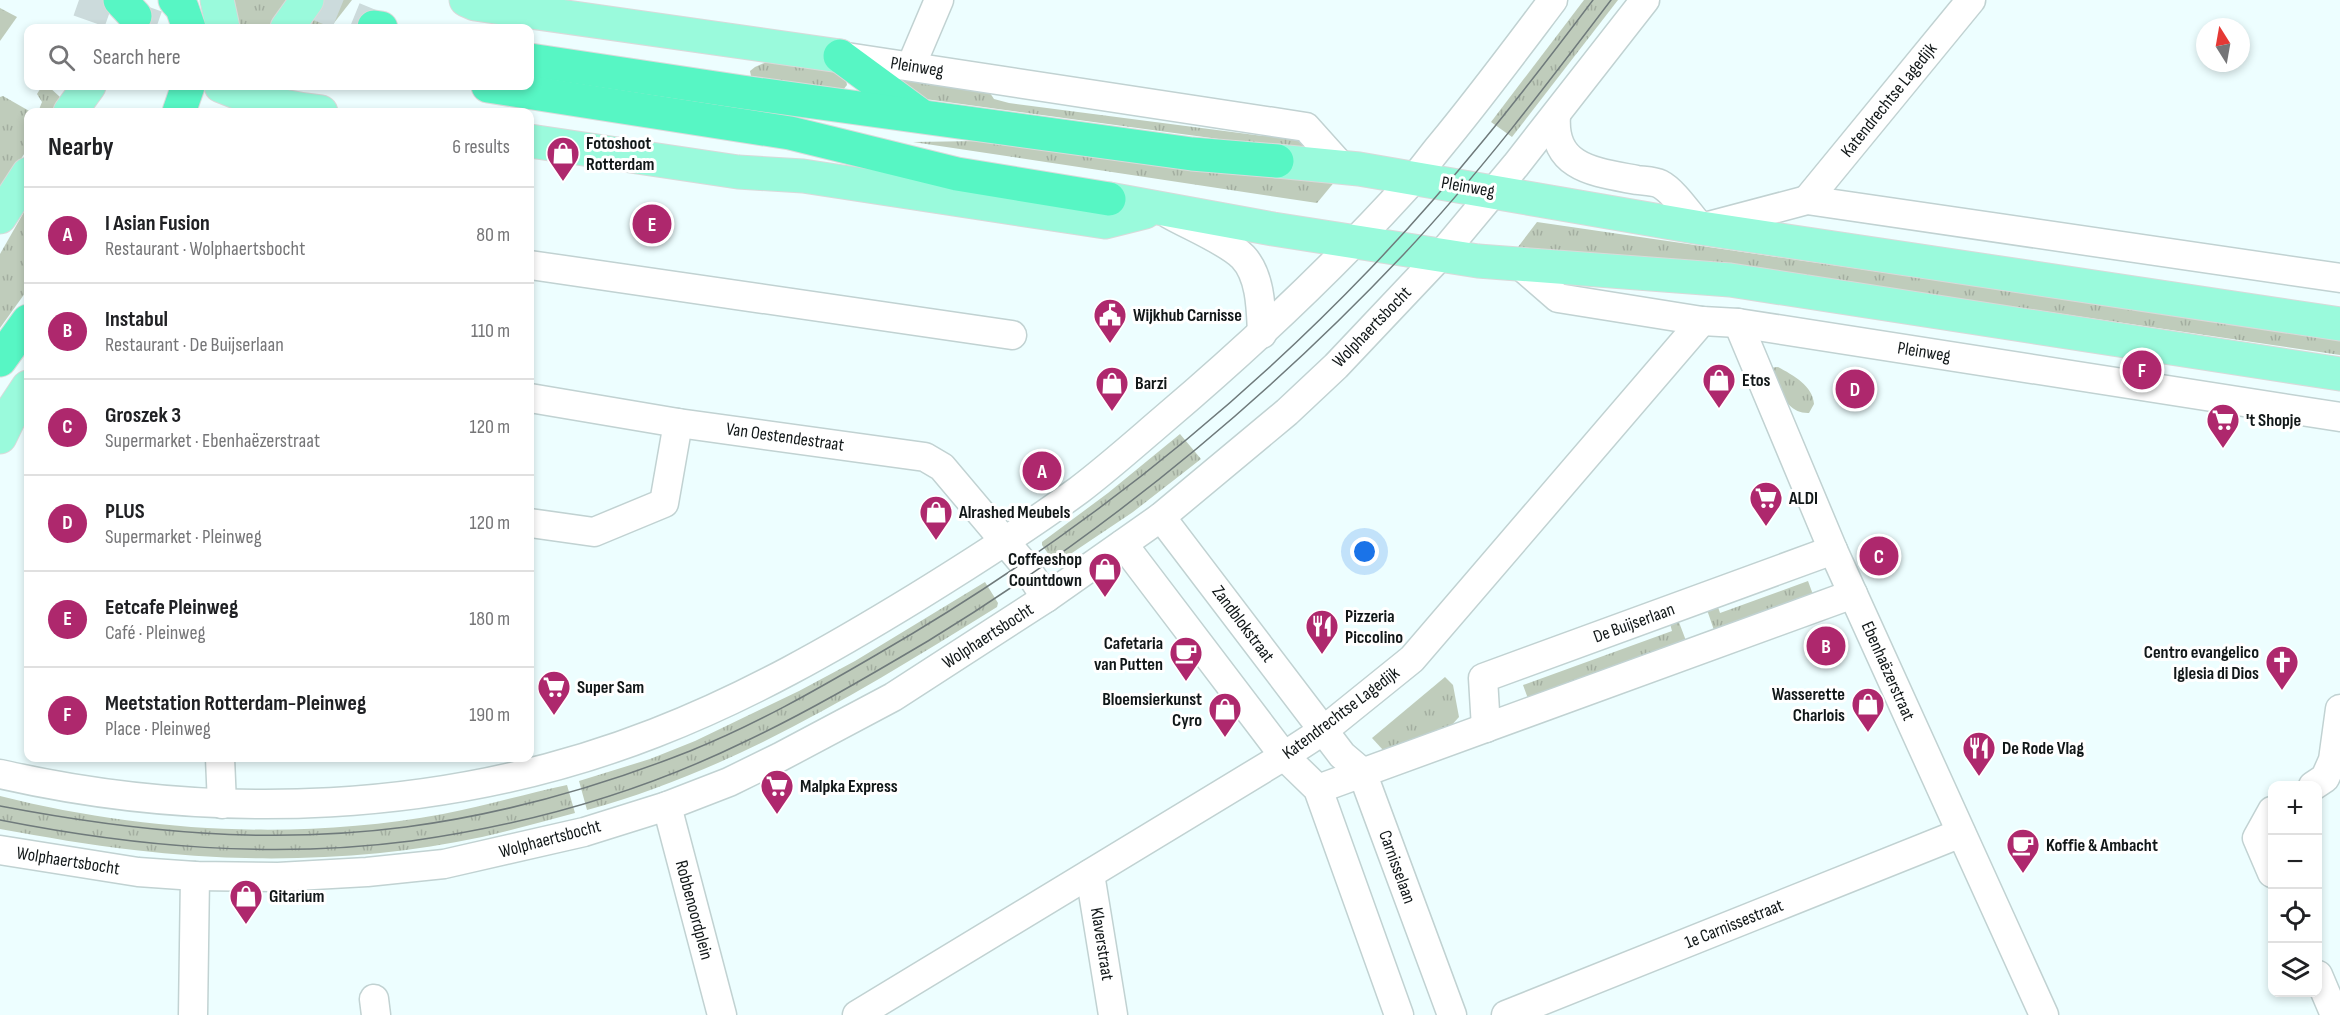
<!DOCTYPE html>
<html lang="en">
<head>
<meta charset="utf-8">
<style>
	body { margin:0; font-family:"Sofia Sans Condensed",sans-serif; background:#f2f2f2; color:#202124 }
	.controls { position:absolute; right:18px; bottom:18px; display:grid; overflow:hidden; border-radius:12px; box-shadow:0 3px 9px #0003 }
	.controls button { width:54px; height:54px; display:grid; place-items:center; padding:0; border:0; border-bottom:2px solid #e0e0e0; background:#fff; color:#202124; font:30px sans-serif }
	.compass { position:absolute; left:2196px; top:18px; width:54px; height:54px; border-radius:50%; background:#fff; box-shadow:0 3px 9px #0003; rotate:349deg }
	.you { position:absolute; left:1365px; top:552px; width:21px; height:21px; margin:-15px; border:4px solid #fff; border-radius:50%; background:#1a73e8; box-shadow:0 0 0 9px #1a73e833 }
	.badge { display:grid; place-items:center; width:39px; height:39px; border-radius:50%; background:#ae286d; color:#fff; font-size:20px; font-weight:700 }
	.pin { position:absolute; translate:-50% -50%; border:3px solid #fff; box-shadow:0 2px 6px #0006 }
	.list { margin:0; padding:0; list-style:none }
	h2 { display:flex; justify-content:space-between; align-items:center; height:78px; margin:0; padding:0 24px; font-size:26px }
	h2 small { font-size:20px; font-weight:400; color:#757577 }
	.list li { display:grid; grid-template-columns:39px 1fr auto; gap:18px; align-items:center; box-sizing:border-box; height:96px; padding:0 24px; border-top:2px solid #e0e0e0 }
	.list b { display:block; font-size:22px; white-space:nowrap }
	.list p { margin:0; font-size:20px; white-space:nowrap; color:#757577 }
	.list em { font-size:20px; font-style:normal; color:#757577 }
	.icon { flex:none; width:33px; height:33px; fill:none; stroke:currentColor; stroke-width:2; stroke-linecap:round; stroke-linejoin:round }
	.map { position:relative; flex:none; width:2340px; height:1015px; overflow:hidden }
	.search { position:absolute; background:#fff; box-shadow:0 3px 9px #0003; left:24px; top:24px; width:510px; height:66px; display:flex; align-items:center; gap:15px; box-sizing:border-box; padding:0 21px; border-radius:12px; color:#757577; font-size:22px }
	.panel { position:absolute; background:#fff; box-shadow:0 3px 9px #0003; left:24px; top:108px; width:510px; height:654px; border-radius:12px }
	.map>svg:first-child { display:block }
</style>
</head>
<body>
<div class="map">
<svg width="2340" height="1015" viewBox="0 0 2340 1015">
	<defs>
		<pattern id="grass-tufts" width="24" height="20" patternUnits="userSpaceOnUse" patternTransform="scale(1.5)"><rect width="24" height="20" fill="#bfccbb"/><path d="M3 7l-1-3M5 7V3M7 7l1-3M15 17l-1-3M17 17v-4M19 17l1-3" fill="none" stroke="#a3aea0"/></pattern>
		<pattern id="forest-firs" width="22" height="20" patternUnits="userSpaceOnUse" patternTransform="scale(1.5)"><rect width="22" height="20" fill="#bfccbb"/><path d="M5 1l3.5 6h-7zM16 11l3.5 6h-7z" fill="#a3aea0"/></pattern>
	</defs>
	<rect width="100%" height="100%" fill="#edfeff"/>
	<g fill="url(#grass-tufts)">
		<polygon points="229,0 290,0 270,28 236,28"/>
		<polygon points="325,0 352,0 330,28 306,28"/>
		<polygon points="1584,0 1618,0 1512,137 1491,122"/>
		<polygon points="771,60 827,68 846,80 847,85 843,90 751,76 750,71 755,67"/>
		<path d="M 890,78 L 982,88 L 990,93 L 994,99 L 1009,103 L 1263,136 C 1281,130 1291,134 1305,145 L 1300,150 L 925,99 Z"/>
		<polygon points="42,86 48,86 60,97 52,112 38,112 42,102 37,94"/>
		<polygon points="3,96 31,112 28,112 28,148 0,191 0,97"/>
		<polygon points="979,141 1336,180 1317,203 913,142"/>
		<polygon points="28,205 28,289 0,328 0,254"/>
		<polygon points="1537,222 2340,339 2340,355 1736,266 1518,247"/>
		<path d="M 1778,367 C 1793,375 1813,386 1814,404 L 1809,413 C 1785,414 1778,386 1769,368 Z"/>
		<polygon points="1180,434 1201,459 1133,512 1060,561 1054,562 1042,545 1042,542 1108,493"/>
		<polygon points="1808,581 1815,600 1716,636 1706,607 1717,604 1720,613"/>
		<path d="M 985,582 L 998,603 L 997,607 C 868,687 735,770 587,810 L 579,781 L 650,759 L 695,741 L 799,691 L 855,661 Z"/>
		<polygon points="1677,617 1688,646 1530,704 1523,685 1672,631 1669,620"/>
		<polygon points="1445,677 1453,685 1459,717 1450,727 1383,750 1372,738"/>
		<path d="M 567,785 L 575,813 C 544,821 513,830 482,837 C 370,861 248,864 134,850 C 89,845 45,837 0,829 L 0,796 C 143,832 297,841 443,814 C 484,806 525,794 567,785 Z"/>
	</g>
	<polygon fill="url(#forest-firs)" points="0,8 17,17 0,41"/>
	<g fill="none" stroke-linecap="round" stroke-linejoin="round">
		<g stroke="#ccdbdc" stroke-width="33" stroke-dasharray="33 16" stroke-linecap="butt">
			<polyline points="79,0 159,28"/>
			<polyline points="308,0 374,27"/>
		</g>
		<defs>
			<g id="minor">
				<polyline points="840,56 1306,127 1341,166"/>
				<polyline points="911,66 939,0"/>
				<path d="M 1556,115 C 1552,169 1595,172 1637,180 C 1644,181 1654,181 1660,184 C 1674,191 1690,216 1701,228 L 1807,200 L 2340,278"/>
				<polyline points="1807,200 1971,0"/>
				<path d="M 1169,214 C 1190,226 1227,241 1243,257 C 1261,276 1261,310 1262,334"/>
				<polyline points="530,265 1012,335"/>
				<polyline points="1520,265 1558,298 1702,321 1738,323 2340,417"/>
				<polyline points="1738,323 1833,550 2044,1015"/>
				<polyline points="530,398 678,423 925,457 942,467 1023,563 1046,598"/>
				<polyline points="1161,517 1342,755 1362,772 1452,1015"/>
				<polyline points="530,523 594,532 664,503 678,423"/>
				<polyline points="1123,544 1284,756 1318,789 1399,1015"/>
				<polyline points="1486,728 1483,678 1833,550"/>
				<polyline points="220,758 222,804"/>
				<path d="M 0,774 C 215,823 448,814 655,733 C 748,697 832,649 917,597 C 972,563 1027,528 1079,490 C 1108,468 1136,443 1164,419 C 1251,345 1334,267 1411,182 C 1421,171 1430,158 1440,146 C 1479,99 1516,49 1553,0"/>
				<polyline points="2313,786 2325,778 2333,760 2340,709"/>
				<polyline points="1318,789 1853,594"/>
				<polyline points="667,806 722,1015"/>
				<polyline points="2272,811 2257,838 2272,873"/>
				<polyline points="0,850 138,872 195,876 278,877 367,872 444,864 584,832 667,806 729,782 780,757 893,697 1046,598 1161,517 1287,412 1336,366 1441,255 1516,165 1645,0"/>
				<polyline points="1090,874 1113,1015"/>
				<polyline points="2318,975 2335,1015"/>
				<polyline points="374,999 376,1015"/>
				<polyline points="193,1015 195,876"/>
				<polyline points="857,1015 1284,756 1324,730 1412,659 1702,321"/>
				<polyline points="1506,1015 1961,833"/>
			</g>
			<g id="major">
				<polyline points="217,0 223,28"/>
				<polyline points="466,0 475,4 840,56"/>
				<polyline points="287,28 307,0"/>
				<path d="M 221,86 C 253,100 285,108 321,112"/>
				<polyline points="70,112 89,86"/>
				<polyline points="530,141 738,172 803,176 1105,222 1145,212"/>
				<polyline points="1277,161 1359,169 1701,228 2340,324"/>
				<polyline points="1109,199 1273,229 1478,261 1730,280 2340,374"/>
				<polyline points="0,217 28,174"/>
				<polyline points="0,437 14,408 28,387"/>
			</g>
			<g id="highway">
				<polyline points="120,0 135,16"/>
				<polyline points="175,0 182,8 189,28"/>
				<polyline points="374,27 381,28"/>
				<polyline points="840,56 919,114"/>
				<polyline points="530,60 742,92 1192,154 1277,161"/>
				<polyline points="488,86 790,133 957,174 1109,199"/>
				<polyline points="179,112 188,86"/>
				<polyline points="0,360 28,321"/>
			</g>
		</defs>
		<use href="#minor" stroke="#c1d2d2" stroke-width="31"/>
		<use href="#major" stroke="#d9dada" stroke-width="35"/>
		<use href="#highway" stroke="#d9dada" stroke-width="35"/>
		<use href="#minor" stroke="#fff" stroke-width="28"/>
		<use href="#major" stroke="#9afadc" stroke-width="33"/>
		<use href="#highway" stroke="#57f6c4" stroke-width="33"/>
		<g stroke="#6f7a7b" stroke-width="1.5">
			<path d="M 0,806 C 136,832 268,845 406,827 C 504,814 599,787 690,751 C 755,725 816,690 876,655 C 1056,551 1224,421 1369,270 C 1450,186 1522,94 1593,0"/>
			<path d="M 0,820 C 136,847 273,859 411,841 C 525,825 639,793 742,743 C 806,713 867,677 928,641 C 1103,534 1263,403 1404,254 C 1479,174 1545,87 1611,0"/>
		</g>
	</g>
	<defs>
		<symbol id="shop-pin" viewBox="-11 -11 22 30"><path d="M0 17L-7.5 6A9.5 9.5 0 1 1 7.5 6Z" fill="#ae286d" stroke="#fff"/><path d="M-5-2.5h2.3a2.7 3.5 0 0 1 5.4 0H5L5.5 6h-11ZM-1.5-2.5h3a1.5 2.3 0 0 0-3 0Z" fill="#fff"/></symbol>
		<symbol id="civic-pin" viewBox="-11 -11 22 30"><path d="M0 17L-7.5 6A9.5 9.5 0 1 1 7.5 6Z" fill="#ae286d" stroke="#fff"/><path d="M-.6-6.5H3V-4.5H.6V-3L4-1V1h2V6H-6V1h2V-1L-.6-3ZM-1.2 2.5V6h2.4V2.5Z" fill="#fff"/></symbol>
		<symbol id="supermarket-pin" viewBox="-11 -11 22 30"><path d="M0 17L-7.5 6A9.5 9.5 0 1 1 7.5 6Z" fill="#ae286d" stroke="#fff"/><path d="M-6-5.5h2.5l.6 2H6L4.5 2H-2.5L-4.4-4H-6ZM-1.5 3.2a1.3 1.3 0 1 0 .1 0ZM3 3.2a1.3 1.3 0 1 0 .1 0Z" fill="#fff"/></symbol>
		<symbol id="restaurant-pin" viewBox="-11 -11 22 30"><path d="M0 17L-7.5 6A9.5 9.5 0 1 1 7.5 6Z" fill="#ae286d" stroke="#fff"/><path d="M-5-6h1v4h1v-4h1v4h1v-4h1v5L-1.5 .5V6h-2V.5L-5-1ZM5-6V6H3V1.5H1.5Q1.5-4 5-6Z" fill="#fff"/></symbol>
		<symbol id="cafe-pin" viewBox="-11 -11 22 30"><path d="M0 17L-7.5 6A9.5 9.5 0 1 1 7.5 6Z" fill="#ae286d" stroke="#fff"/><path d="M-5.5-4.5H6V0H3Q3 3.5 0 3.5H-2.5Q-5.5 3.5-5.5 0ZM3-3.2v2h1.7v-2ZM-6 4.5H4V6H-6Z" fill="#fff"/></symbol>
		<symbol id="church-pin" viewBox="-11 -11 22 30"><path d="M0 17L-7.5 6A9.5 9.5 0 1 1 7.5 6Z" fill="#ae286d" stroke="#fff"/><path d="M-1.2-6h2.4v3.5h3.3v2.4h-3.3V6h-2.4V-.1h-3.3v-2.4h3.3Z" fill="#fff"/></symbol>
	</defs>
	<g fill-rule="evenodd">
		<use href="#shop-pin" x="544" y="134" width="38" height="52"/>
		<use href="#civic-pin" x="1091" y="296" width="38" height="52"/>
		<use href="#shop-pin" x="1700" y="361" width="38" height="52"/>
		<use href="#shop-pin" x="1093" y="364" width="38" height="52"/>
		<use href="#supermarket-pin" x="2204" y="401" width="38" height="52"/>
		<use href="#supermarket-pin" x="1747" y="479" width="38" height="52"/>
		<use href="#shop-pin" x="917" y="493" width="38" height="52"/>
		<use href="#shop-pin" x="1086" y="550" width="38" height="52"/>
		<use href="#restaurant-pin" x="1303" y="607" width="38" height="52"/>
		<use href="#cafe-pin" x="1167" y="634" width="38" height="52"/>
		<use href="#church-pin" x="2263" y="643" width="38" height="52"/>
		<use href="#supermarket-pin" x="535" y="668" width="38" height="52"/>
		<use href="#shop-pin" x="1849" y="685" width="38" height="52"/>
		<use href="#shop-pin" x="1206" y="690" width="38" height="52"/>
		<use href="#restaurant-pin" x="1960" y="729" width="38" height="52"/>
		<use href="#supermarket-pin" x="758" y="767" width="38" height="52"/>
		<use href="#cafe-pin" x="2004" y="826" width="38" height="52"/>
		<use href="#shop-pin" x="227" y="877" width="38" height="52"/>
	</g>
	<g text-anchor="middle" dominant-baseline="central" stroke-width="6" stroke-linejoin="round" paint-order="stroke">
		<g font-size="18" fill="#111718" stroke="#fff">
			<text transform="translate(917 67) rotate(9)">Pleinweg</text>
			<text transform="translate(1889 100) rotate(-51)">Katendrechtse Lagedijk</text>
			<text transform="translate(1468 187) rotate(10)">Pleinweg</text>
			<text transform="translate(1372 327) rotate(-46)">Wolphaertsbocht</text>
			<text transform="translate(1924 352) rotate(9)">Pleinweg</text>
			<text transform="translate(785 437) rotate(8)">Van Oestendestraat</text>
			<text transform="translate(1634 623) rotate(-20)">De Buijserlaan</text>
			<text transform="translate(1243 624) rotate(53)">Zandblokstraat</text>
			<text transform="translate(988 636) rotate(-33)">Wolphaertsbocht</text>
			<text transform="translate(1888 671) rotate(66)">Ebenhaëzerstraat</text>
			<text transform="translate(1341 713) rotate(-37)">Katendrechtse Lagedijk</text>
			<text transform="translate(550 839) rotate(-15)">Wolphaertsbocht</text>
			<text transform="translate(68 861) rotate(9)">Wolphaertsbocht</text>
			<text transform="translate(1397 867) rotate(70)">Carnisselaan</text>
			<text transform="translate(694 910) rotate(75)">Robbenoordplein</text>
			<text transform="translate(1734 924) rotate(-22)">1e Carnissestraat</text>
			<text transform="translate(1102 944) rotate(81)">Klaverstraat</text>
		</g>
		<g font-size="18" font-weight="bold" fill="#111718" stroke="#fff" text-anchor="start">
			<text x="586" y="143">Fotoshoot<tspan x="586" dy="21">Rotterdam</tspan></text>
			<text x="1133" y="315">Wijkhub Carnisse</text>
			<text x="1742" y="380">Etos</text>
			<text x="1135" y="383">Barzi</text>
			<text x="2246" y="420">'t Shopje</text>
			<text x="1789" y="498">ALDI</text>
			<text x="959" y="512">Alrashed Meubels</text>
			<text x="1082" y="559" text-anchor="end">Coffeeshop<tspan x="1082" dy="21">Countdown</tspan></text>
			<text x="1345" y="616">Pizzeria<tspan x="1345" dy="21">Piccolino</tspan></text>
			<text x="1163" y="643" text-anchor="end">Cafetaria<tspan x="1163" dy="21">van Putten</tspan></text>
			<text x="2259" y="652" text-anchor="end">Centro evangelico<tspan x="2259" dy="21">Iglesia di Dios</tspan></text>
			<text x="577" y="687">Super Sam</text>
			<text x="1845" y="694" text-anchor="end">Wasserette<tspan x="1845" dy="21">Charlois</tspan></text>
			<text x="1202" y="699" text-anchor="end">Bloemsierkunst<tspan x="1202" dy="21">Cyro</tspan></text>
			<text x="2002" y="748">De Rode Vlag</text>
			<text x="800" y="786">Malpka Express</text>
			<text x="2046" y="845">Koffie &amp; Ambacht</text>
			<text x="269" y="896">Gitarium</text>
		</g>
	</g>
</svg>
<div class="controls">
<button>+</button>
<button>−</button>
<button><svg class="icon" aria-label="locate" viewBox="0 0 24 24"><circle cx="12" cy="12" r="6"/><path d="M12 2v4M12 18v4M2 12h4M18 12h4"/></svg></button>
<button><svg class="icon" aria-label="layers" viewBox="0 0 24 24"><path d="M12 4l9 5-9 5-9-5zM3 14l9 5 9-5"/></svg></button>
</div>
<svg class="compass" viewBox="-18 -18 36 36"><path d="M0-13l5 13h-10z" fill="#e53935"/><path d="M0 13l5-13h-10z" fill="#757577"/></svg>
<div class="you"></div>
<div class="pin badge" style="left:1042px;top:471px">A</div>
<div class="pin badge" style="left:1826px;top:646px">B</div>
<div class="pin badge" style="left:1879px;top:556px">C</div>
<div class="pin badge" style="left:1855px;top:389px">D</div>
<div class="pin badge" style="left:652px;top:224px">E</div>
<div class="pin badge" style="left:2142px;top:370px">F</div>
<div class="search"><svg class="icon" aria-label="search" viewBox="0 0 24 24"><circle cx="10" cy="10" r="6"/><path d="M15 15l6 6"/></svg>Search here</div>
<section class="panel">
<h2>Nearby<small>6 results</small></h2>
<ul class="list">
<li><span class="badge">A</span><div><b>I Asian Fusion</b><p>Restaurant · Wolphaertsbocht</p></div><em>80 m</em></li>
<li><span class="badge">B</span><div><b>Instabul</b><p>Restaurant · De Buijserlaan</p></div><em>110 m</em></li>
<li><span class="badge">C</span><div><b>Groszek 3</b><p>Supermarket · Ebenhaëzerstraat</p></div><em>120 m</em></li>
<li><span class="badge">D</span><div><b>PLUS</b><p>Supermarket · Pleinweg</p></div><em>120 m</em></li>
<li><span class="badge">E</span><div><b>Eetcafe Pleinweg</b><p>Café · Pleinweg</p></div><em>180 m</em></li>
<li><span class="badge">F</span><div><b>Meetstation Rotterdam-Pleinweg</b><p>Place · Pleinweg</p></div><em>190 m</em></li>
</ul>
</section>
</div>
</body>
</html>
